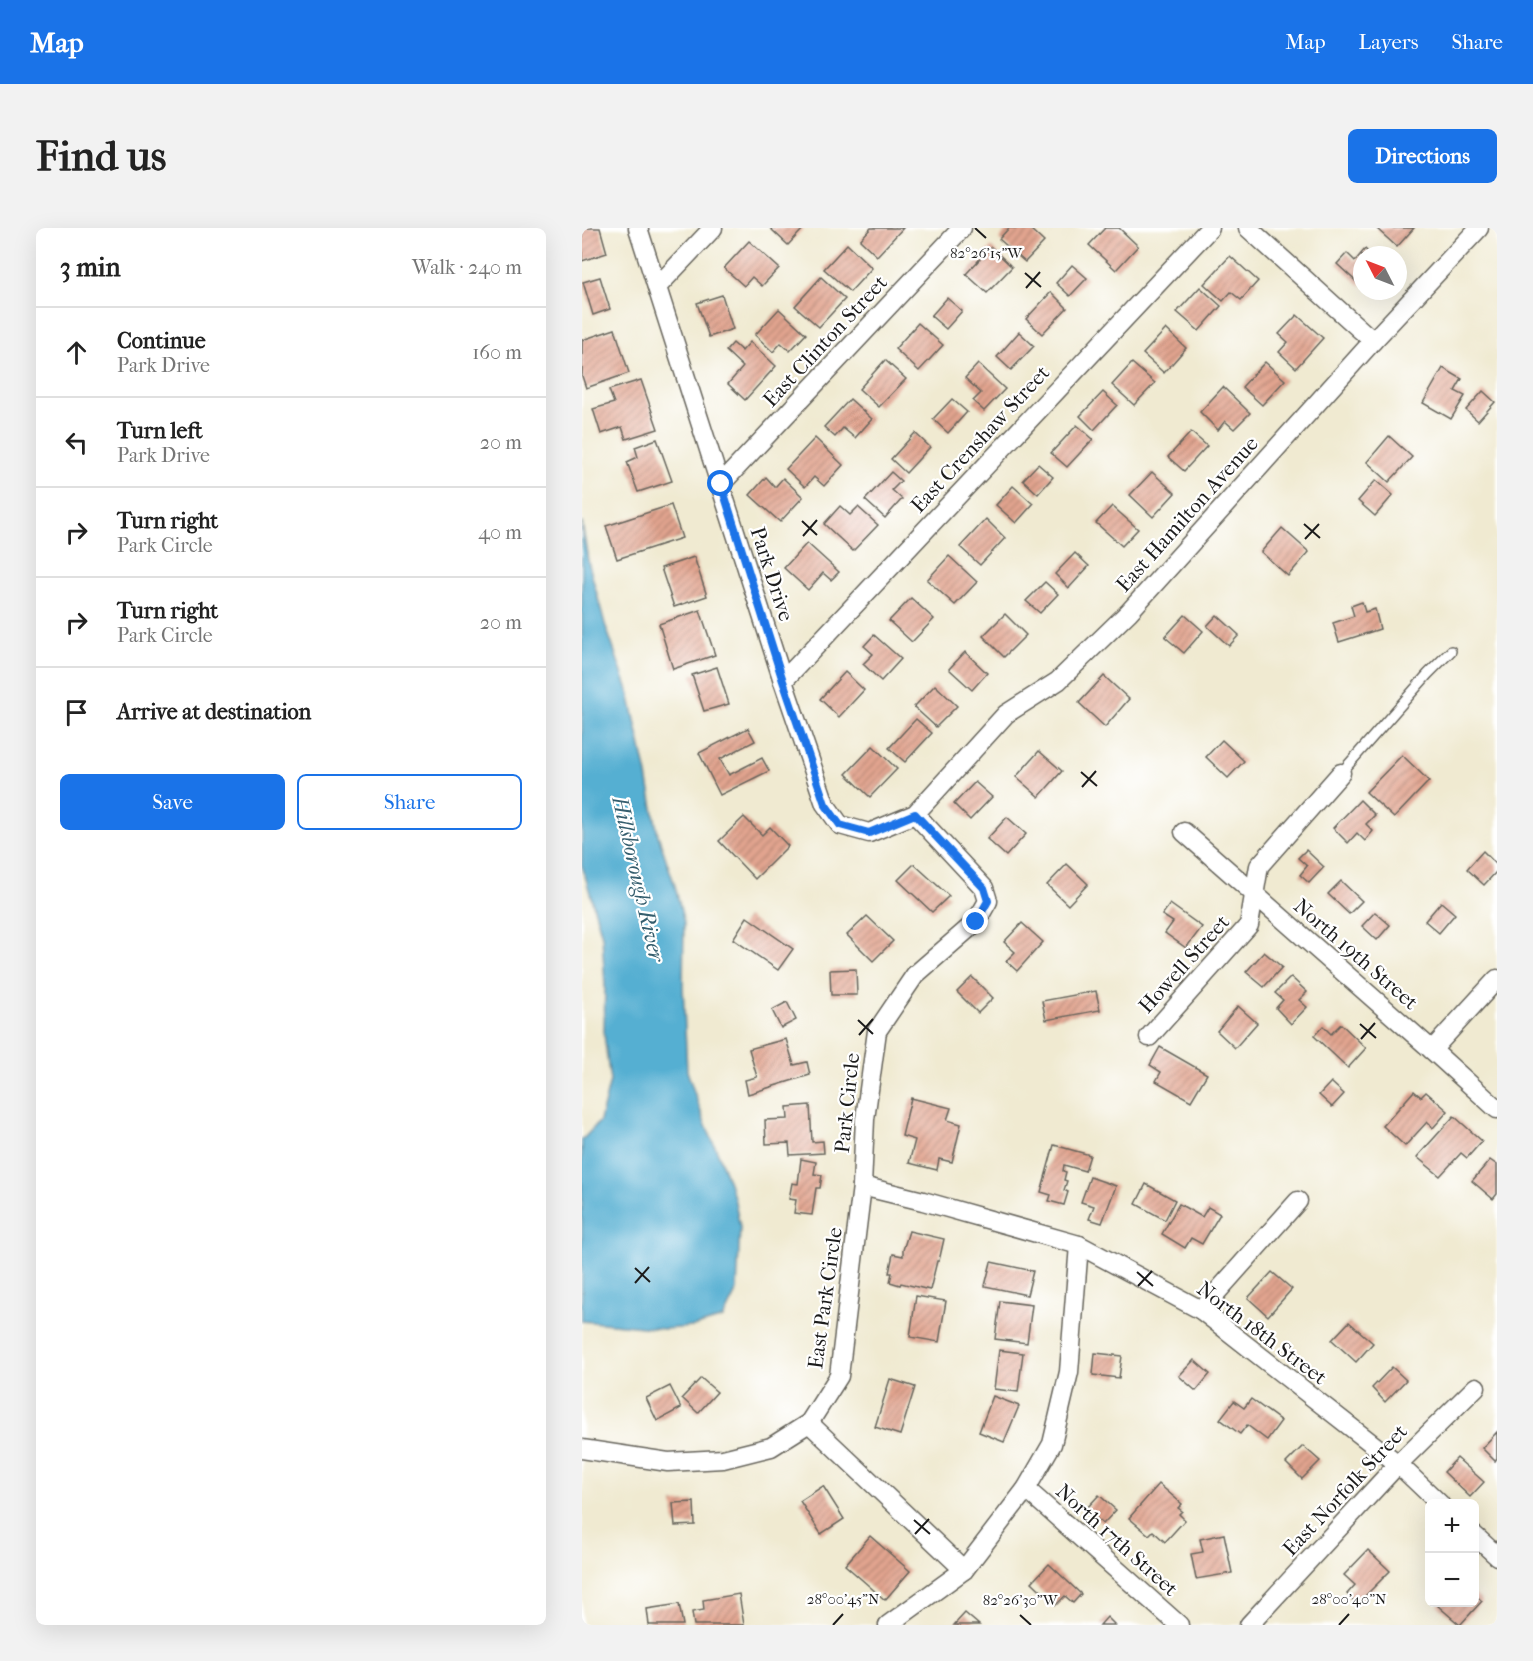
<!DOCTYPE html>
<html lang="en">
<head>
<meta charset="utf-8">
<style>
	body { margin:0; font-family:"IM FELL French Canon",serif; background:#f2f2f2; color:#222 }
	.controls { position:absolute; right:18px; bottom:18px; display:grid; overflow:hidden; border-radius:9px; box-shadow:0 6px 24px #0002 }
	.controls button { width:54px; height:54px; display:grid; place-items:center; padding:0; border:0; border-bottom:2px solid #e0e0e0; background:#fff; color:#222; font:30px sans-serif }
	.compass { position:absolute; left:771px; top:18px; width:54px; height:54px; border-radius:50%; background:#fff; box-shadow:0 6px 24px #0002; rotate:312deg }
	.stop { position:absolute; width:18px; height:18px; margin:-14px; border:4px solid #1a73e8; border-radius:50%; background:#fff }
	.stop.end { background:#1a73e8; border-color:#fff; box-shadow:0 2px 6px #0008 }
	.list { margin:0; padding:0; list-style:none }
	h2 { display:flex; justify-content:space-between; align-items:center; height:78px; margin:0; padding:0 24px; font-size:26px }
	h2 small { font-size:20px; font-weight:400; color:#767676 }
	.list li { display:grid; grid-template-columns:39px 1fr auto; gap:18px; align-items:center; box-sizing:border-box; height:90px; padding:0 24px; border-top:2px solid #e0e0e0 }
	.list b { display:block; font-size:22px; white-space:nowrap }
	.list p { margin:0; font-size:20px; white-space:nowrap; color:#767676 }
	.list em { font-size:20px; font-style:normal; color:#767676 }
	.actions { display:flex; gap:12px; padding:18px 24px }
	.actions a { flex:1; padding:14px 0; border:2px solid #1a73e8; border-radius:9px; text-align:center; font-size:21px; color:#1a73e8 }
	.actions .main { background:#1a73e8; color:#fff }
	.icon { flex:none; width:33px; height:33px; fill:none; stroke:currentColor; stroke-width:2; stroke-linecap:round; stroke-linejoin:round }
	.map { position:relative; flex:none; width:915px; height:1397px; overflow:hidden; border-radius:9px }
	header { display:flex; align-items:center; gap:36px; box-sizing:border-box; height:84px; padding:0 30px; background:#1a73e8; color:#fff }
	header strong { font-size:28px }
	nav { display:flex; gap:33px; margin-inline-start:auto; font-size:21px }
	.intro { display:flex; align-items:center; justify-content:space-between; box-sizing:border-box; height:144px; padding:0 36px }
	h1 { margin:0; font-size:42px }
	.button { padding:15px 27px; border-radius:9px; background:#1a73e8; color:#fff; font-size:21px; font-weight:700 }
	main { display:flex; gap:36px; padding:0 36px }
	aside { flex:1; background:#fff; border-radius:9px; box-shadow:0 6px 24px #0002 }
	.map>svg:first-child { display:block }
</style>
</head>
<body>
<header>
<strong>Map</strong>
<nav><a>Map</a><a>Layers</a><a>Share</a></nav>
</header>
<div class="intro"><h1>Find us</h1><a class="button">Directions</a></div>
<main>
<aside>
<h2>3 min<small>Walk · 240 m</small></h2>
<ul class="list">
<li><svg class="icon" aria-label="ahead" viewBox="0 0 24 24"><path d="M12 20V5M6 11l6-6 6 6"/></svg><div><b>Continue</b><p>Park Drive</p></div><em>160 m</em></li>
<li><svg class="icon" aria-label="left" viewBox="0 0 24 24"><path d="M17 20v-9H6M10 6l-5 5 5 5"/></svg><div><b>Turn left</b><p>Park Drive</p></div><em>20 m</em></li>
<li><svg class="icon" aria-label="right" viewBox="0 0 24 24"><path d="M7 20v-9h11M14 6l5 5-5 5"/></svg><div><b>Turn right</b><p>Park Circle</p></div><em>40 m</em></li>
<li><svg class="icon" aria-label="right" viewBox="0 0 24 24"><path d="M7 20v-9h11M14 6l5 5-5 5"/></svg><div><b>Turn right</b><p>Park Circle</p></div><em>20 m</em></li>
<li><svg class="icon" aria-label="arrive" viewBox="0 0 24 24"><path d="M6 21V4h12l-3 4 3 4H6"/></svg><div><b>Arrive at destination</b></div></li>
</ul>
<div class="actions"><a class="main">Save</a><a>Share</a></div>
</aside>
<div class="map">
<svg width="915" height="1397" viewBox="0 0 915 1397">
	<defs>
		<pattern id="building-hatch" width="6" height="6" patternUnits="userSpaceOnUse" patternTransform="scale(1.5)"><rect width="6" height="6" fill="#e2a48f"/><path d="M-1 1l2-2M0 6l6-6M5 7l2-2" fill="none" stroke="#b68574"/></pattern>
	</defs>
	<rect width="100%" height="100%" fill="#fff"/>
	<filter id="ink" filterUnits="userSpaceOnUse"><feTurbulence type="fractalNoise" baseFrequency=".0167" numOctaves="2"/><feDisplacementMap in="SourceGraphic" scale="12" xChannelSelector="R" yChannelSelector="G"/><feConvolveMatrix kernelMatrix="1 2 1 2 8 2 1 2 1" color-interpolation-filters="sRGB"/></filter>
	<filter id="wash" filterUnits="userSpaceOnUse"><feTurbulence type="fractalNoise" baseFrequency=".008" numOctaves="4" result="noise"/><feDisplacementMap in="SourceGraphic" scale="24" xChannelSelector="R" yChannelSelector="G"/><feGaussianBlur stdDeviation="1.35" result="paint"/><feColorMatrix in="noise" values="0 0 0 0 0 0 0 0 0 0 0 0 0 0 0 0 0 1.4 0 .05"/><feComposite in="paint" operator="in"/></filter>
	<g filter="url(#wash)">
		<rect width="100%" height="100%" fill="#f0ead1"/>
		<polygon fill="#54afd2" stroke="#386677" stroke-width="1.5" points="0,294 6,333 23,396 47,465 64,542 76,607 93,658 102,695 101,758 105,843 122,893 138,930 152,969 158,999 155,1062 141,1090 111,1099 82,1101 0,1093 0,912 18,893 28,853 22,806 23,757 20,708 0,637"/>
		<g id="blocks">
			<g fill="url(#building-hatch)">
				<polygon points="0,0 18,0 25,25 0,33"/>
				<polygon points="188,0 222,0 206,17"/>
				<polygon points="289,0 321,0 295,28 278,12"/>
				<polygon points="427,0 447,0 462,14 443,34 417,11"/>
				<polygon points="523,0 537,0 556,18 534,42 507,17"/>
				<polygon points="794,0 832,0 815,19"/>
				<polygon points="167,13 197,40 180,58 170,49 162,58 142,40"/>
				<polygon points="265,16 290,40 268,64 242,41"/>
				<polygon points="409,19 430,39 405,65 384,46"/>
				<polygon points="783,21 789,27 780,27 779,58 755,36 765,25 773,33"/>
				<polygon points="648,28 676,53 659,72 649,64 641,73 622,56"/>
				<polygon points="490,37 505,50 488,68 474,55"/>
				<polygon points="18,49 28,81 11,87 1,54"/>
				<polygon points="239,49 263,71 237,99 213,78"/>
				<polygon points="618,59 639,78 617,103 595,84"/>
				<polygon points="469,64 485,80 460,106 444,91"/>
				<polygon points="140,67 151,101 127,109 115,75"/>
				<polygon points="365,70 380,83 364,101 349,88"/>
				<polygon points="197,81 224,106 208,123 199,115 191,124 173,107"/>
				<polygon points="715,87 741,110 714,140 697,124 706,114 697,106"/>
				<polygon points="336,95 361,117 337,143 313,121"/>
				<polygon points="33,101 47,145 4,160 0,148 0,112"/>
				<polygon points="584,101 604,120 582,145 561,126"/>
				<polygon points="437,104 452,118 429,142 415,129"/>
				<polygon points="168,114 194,138 163,172 146,156 161,139 144,123 151,115 160,123"/>
				<polygon points="303,132 324,151 297,179 277,161"/>
				<polygon points="683,134 703,152 680,177 660,159"/>
				<polygon points="550,135 573,155 552,177 530,157"/>
				<polygon points="396,136 423,161 402,183 391,173 399,165 383,150"/>
				<polygon points="861,140 880,151 873,163 883,168 869,191 841,175"/>
				<polygon points="59,152 76,201 44,211 40,199 19,206 11,181 32,175 27,162"/>
				<polygon points="641,159 668,185 652,201 643,193 636,202 618,184"/>
				<polygon points="901,163 913,174 896,193 884,182"/>
				<polygon points="521,164 535,177 512,202 498,188"/>
				<polygon points="268,171 290,191 273,210 261,200 253,209 242,199"/>
				<polygon points="370,171 385,184 366,205 351,191"/>
				<polygon points="495,197 511,211 485,239 469,225"/>
				<polygon points="609,204 625,218 602,243 586,229"/>
				<polygon points="333,205 348,219 324,245 309,231"/>
				<polygon points="807,208 830,229 807,254 785,234"/>
				<polygon points="233,210 261,237 242,258 232,249 223,259 204,241"/>
				<polygon points="75,211 90,253 56,264 45,234 56,229 53,219"/>
				<polygon points="456,236 471,249 456,266 441,252"/>
				<polygon points="309,244 319,253 310,262 320,271 303,290 283,272"/>
				<polygon points="570,244 593,265 571,289 548,267"/>
				<polygon points="184,249 193,259 201,250 221,269 198,294 168,267"/>
				<polygon points="794,252 811,267 793,288 776,273"/>
				<polygon points="431,258 451,276 434,295 414,277"/>
				<polygon points="89,277 100,310 35,331 24,298"/>
				<polygon points="258,278 268,287 276,279 296,297 271,323 242,296"/>
				<polygon points="530,278 556,301 540,318 514,295"/>
				<polygon points="404,291 423,310 398,337 378,319"/>
				<polygon points="700,300 727,324 706,348 679,324"/>
				<polygon points="225,315 257,344 249,352 241,345 226,362 202,340"/>
				<polygon points="493,325 507,338 487,360 473,346"/>
				<polygon points="367,328 395,354 373,377 345,352"/>
				<polygon points="112,329 125,368 92,379 79,340"/>
				<polygon points="463,354 476,366 458,385 444,373"/>
				<polygon points="329,370 352,391 330,414 307,393"/>
				<polygon points="780,374 783,384 793,381 798,401 757,414 751,395 772,388 769,378"/>
				<polygon points="118,382 133,427 91,441 77,396"/>
				<polygon points="423,386 444,407 422,429 401,408"/>
				<polygon points="603,387 621,403 602,425 583,409"/>
				<polygon points="635,387 657,407 647,418 625,398"/>
				<polygon points="292,407 319,431 299,453 281,436 291,426 282,418"/>
				<polygon points="383,424 405,445 390,462 367,441"/>
				<polygon points="135,439 147,476 122,483 110,447"/>
				<polygon points="263,444 282,462 257,489 238,471"/>
				<polygon points="522,448 547,471 523,499 497,475"/>
				<polygon points="353,457 375,478 354,499 332,479"/>
				<polygon points="334,491 350,505 323,534 307,520"/>
				<polygon points="166,500 173,513 138,531 147,547 180,530 187,543 138,567 117,525"/>
				<polygon points="640,512 662,533 646,550 624,529"/>
				<polygon points="291,518 315,541 288,569 264,546"/>
				<polygon points="457,523 480,543 457,569 434,549"/>
				<polygon points="820,527 847,553 812,590 784,564"/>
				<polygon points="393,554 410,569 388,592 372,576"/>
				<polygon points="778,572 793,587 784,596 791,603 783,613 775,605 766,615 751,600"/>
				<polygon points="162,589 180,607 188,599 206,618 173,651 137,613"/>
				<polygon points="425,589 444,606 424,628 405,611"/>
				<polygon points="724,622 742,639 727,655 718,647 725,638 716,630"/>
				<polygon points="901,623 915,637 915,643 902,657 885,641"/>
				<polygon points="332,636 367,668 350,684 316,652"/>
				<polygon points="485,636 506,656 486,677 465,657"/>
				<polygon points="759,653 780,673 767,686 746,666"/>
				<polygon points="859,674 873,686 857,705 843,693"/>
				<polygon points="588,676 620,699 604,720 583,705 591,694 580,687"/>
				<polygon points="793,684 808,697 795,712 780,698"/>
				<polygon points="285,688 311,713 291,733 265,707"/>
				<polygon points="165,689 211,721 196,742 151,711"/>
				<polygon points="440,695 461,714 435,743 424,733 433,724 422,714"/>
				<polygon points="682,724 700,739 682,759 664,744"/>
				<polygon points="274,741 275,767 249,767 248,742"/>
				<polygon points="390,749 411,770 396,785 375,764"/>
				<polygon points="709,749 725,764 717,772 725,779 709,796 694,780 701,772 693,765"/>
				<polygon points="514,763 518,782 464,792 460,773"/>
				<polygon points="205,774 214,792 199,800 190,782"/>
				<polygon points="656,778 675,795 653,820 635,803"/>
				<polygon points="759,796 784,820 766,840 732,808 741,798 749,806"/>
				<polygon points="204,811 212,837 225,834 228,847 166,866 163,852 175,849 167,821"/>
				<polygon points="578,819 625,846 609,873 574,853 579,844 568,837"/>
				<polygon points="749,854 762,866 750,879 737,867"/>
				<polygon points="832,863 839,869 844,864 866,883 851,900 845,894 823,918 801,898"/>
				<polygon points="329,870 369,880 365,892 379,896 370,934 357,931 355,942 327,935 333,912 320,908"/>
				<polygon points="228,877 230,914 241,913 242,925 208,927 207,915 184,916 183,892 206,891 205,879"/>
				<polygon points="872,888 900,913 885,930 879,925 858,948 835,929"/>
				<polygon points="472,917 508,927 503,943 482,937 481,943 484,944 482,952 485,953 482,962 486,964 482,977 467,973 469,967 459,964"/>
				<polygon points="219,931 234,934 232,946 240,947 238,960 234,960 230,987 212,985 214,972 207,971 210,955 216,956"/>
				<polygon points="908,932 915,937 915,966 911,971 890,953"/>
				<polygon points="508,949 534,958 520,995 507,991 512,978 499,974"/>
				<polygon points="564,956 593,972 583,992 554,976"/>
				<polygon points="597,976 620,989 626,979 638,986 620,1016 609,1010 603,1020 580,1006"/>
				<polygon points="327,1003 362,1011 357,1033 355,1033 348,1062 319,1055 318,1057 308,1054 310,1045 307,1045 311,1026 321,1028 321,1022"/>
				<polygon points="409,1034 451,1043 445,1067 403,1058"/>
				<polygon points="690,1044 710,1061 686,1088 666,1070"/>
				<polygon points="334,1068 364,1073 357,1114 328,1109"/>
				<polygon points="418,1073 450,1077 445,1115 413,1111"/>
				<polygon points="767,1094 791,1115 774,1134 750,1112"/>
				<polygon points="417,1122 441,1125 436,1164 412,1161"/>
				<polygon points="513,1125 540,1128 537,1150 511,1147"/>
				<polygon points="612,1132 628,1146 614,1163 597,1148"/>
				<polygon points="810,1139 824,1152 803,1174 790,1160"/>
				<polygon points="119,1150 135,1164 116,1185 100,1170"/>
				<polygon points="308,1151 333,1159 318,1207 293,1199"/>
				<polygon points="88,1158 99,1180 75,1193 64,1170"/>
				<polygon points="411,1168 437,1178 422,1214 397,1204"/>
				<polygon points="669,1171 699,1193 685,1212 665,1197 658,1206 638,1191 652,1173 662,1180"/>
				<polygon points="915,1204 915,1230 913,1233 900,1220"/>
				<polygon points="721,1218 738,1233 720,1251 704,1235"/>
				<polygon points="875,1230 902,1254 888,1269 862,1244"/>
				<polygon points="577,1256 600,1276 596,1280 600,1283 597,1286 603,1292 583,1314 571,1303 567,1307 547,1290"/>
				<polygon points="241,1258 262,1291 239,1306 218,1273"/>
				<polygon points="517,1267 534,1282 521,1296 504,1281"/>
				<polygon points="112,1274 113,1297 93,1298 91,1275"/>
				<polygon points="642,1306 650,1345 614,1351 609,1326 621,1324 618,1311"/>
				<polygon points="288,1308 328,1343 303,1372 263,1337"/>
				<polygon points="786,1322 808,1343 775,1376 765,1366 773,1357 762,1347"/>
				<polygon points="467,1336 499,1366 491,1375 483,1368 474,1377 450,1354"/>
				<polygon points="157,1366 162,1397 112,1397 110,1384 122,1382 121,1372"/>
				<polygon points="892,1366 900,1373 878,1397 856,1378 859,1374 892,1374"/>
				<polygon points="97,1376 101,1397 67,1397 65,1381"/>
				<polygon points="383,1385 397,1397 372,1397"/>
				<polygon points="525,1389 533,1397 518,1397"/>
			</g>
		</g>
	</g>
	<g filter="url(#ink)">
		<use href="#blocks" fill-opacity="0" stroke="#66645b" stroke-width="1.5"/>
		<g fill="none" stroke-linecap="round" stroke-linejoin="round">
			<defs>
				<polyline id="service" points="759,545 846,446 869,423"/>
				<g id="minor">
					<polyline points="56,0 201,453 243,576 258,597 287,605 333,586 424,486 476,453 547,384 791,113 897,0"/>
					<polyline points="666,0 791,113"/>
					<polyline points="75,59 131,0"/>
					<polyline points="139,256 380,0"/>
					<polyline points="201,453 628,0"/>
					<polyline points="602,604 850,822 915,881"/>
					<polyline points="567,809 667,697 677,638 759,545"/>
					<polyline points="850,822 915,751"/>
					<polyline points="280,958 341,973 497,1017 619,1082 816,1236 858,1276"/>
					<polyline points="619,1082 716,973"/>
					<polyline points="227,1195 382,1342"/>
					<polyline points="0,1221 86,1234 141,1231 189,1219 227,1195 257,1148 280,958 283,891 295,803 333,747 394,694 406,673 402,660 333,586"/>
					<polyline points="444,1261 597,1397"/>
					<polyline points="892,1307 915,1328"/>
					<polyline points="306,1397 382,1342 444,1261 470,1216 487,1144 497,1017"/>
					<polyline points="667,1397 816,1236 894,1159"/>
				</g>
			</defs>
			<use href="#service" stroke="#66645b" stroke-width="12"/>
			<use href="#minor" stroke="#66645b" stroke-width="21"/>
			<use href="#service" stroke="#fff" stroke-width="9"/>
			<use href="#minor" stroke="#fff" stroke-width="18"/>
		</g>
	</g>
	<g fill="none" stroke-linecap="round" stroke-linejoin="round" filter="url(#ink)">
		<polyline stroke="#1a73e8" stroke-width="8" points="139,256 201,453 243,576 258,597 287,605 333,586 402,660 406,673 394,694"/>
	</g>
	<path fill="none" stroke="#1c1c1c" stroke-width="2" d="M 393,0 L 404,10M 443,45 L 459,59M 444,60 L 458,44M 220,293 L 235,307M 722,296 L 738,310M 221,308 L 235,292M 723,311 L 737,296M 499,544 L 515,558M 500,559 L 514,543M 276,792 L 291,806M 778,796 L 794,810M 277,807 L 291,791M 779,811 L 793,795M 53,1040 L 68,1054M 555,1044 L 571,1058M 53,1055 L 67,1039M 556,1058 L 570,1043M 332,1292 L 348,1306M 333,1306 L 347,1291M 438,1387 L 449,1397M 251,1397 L 261,1386M 757,1397 L 767,1386"/>
	<g text-anchor="middle" dominant-baseline="central" stroke-width="4.5" stroke-linejoin="round" paint-order="stroke">
		<g font-size="21" fill="#1c1c1c" stroke="#fff">
			<text transform="translate(243 113) rotate(-47)">East Clinton Street</text>
			<text transform="translate(398 211) rotate(-47)">East Crenshaw Street</text>
			<text transform="translate(605 286) rotate(-48)">East Hamilton Avenue</text>
			<text transform="translate(190 346) rotate(72)">Park Drive</text>
			<text transform="translate(774 726) rotate(41)">North 19th Street</text>
			<text transform="translate(602 736) rotate(-48)">Howell Street</text>
			<text transform="translate(265 875) rotate(-84)">Park Circle</text>
			<text transform="translate(243 1070) rotate(-82)">East Park Circle</text>
			<text transform="translate(680 1105) rotate(37)">North 18th Street</text>
			<text transform="translate(763 1262) rotate(-47)">East Norfolk Street</text>
			<text transform="translate(535 1312) rotate(42)">North 17th Street</text>
		</g>
		<g font-size="22" font-style="italic" fill="#355e6e" stroke="#fff">
			<text transform="translate(56 651) rotate(77)">Hillsborough River</text>
		</g>
	</g>
	<g font-size="15" text-anchor="middle" fill="#1c1c1c" stroke="#fff" stroke-width="4.5" stroke-linejoin="round" paint-order="stroke">
		<text x="404" y="30">82°26'15"W</text>
		<text x="261" y="1376">28°00'45"N</text>
		<text x="767" y="1376">28°00'40"N</text>
		<text x="438" y="1377">82°26'30"W</text>
	</g>
</svg>
<div class="controls">
<button>+</button>
<button>−</button>
</div>
<svg class="compass" viewBox="-18 -18 36 36"><path d="M0-13l5 13h-10z" fill="#e53935"/><path d="M0 13l5-13h-10z" fill="#767676"/></svg>
<div class="stop" style="left:139px;top:256px"></div>
<div class="stop end" style="left:394px;top:694px"></div>
</div>
</main>
</body>
</html>
